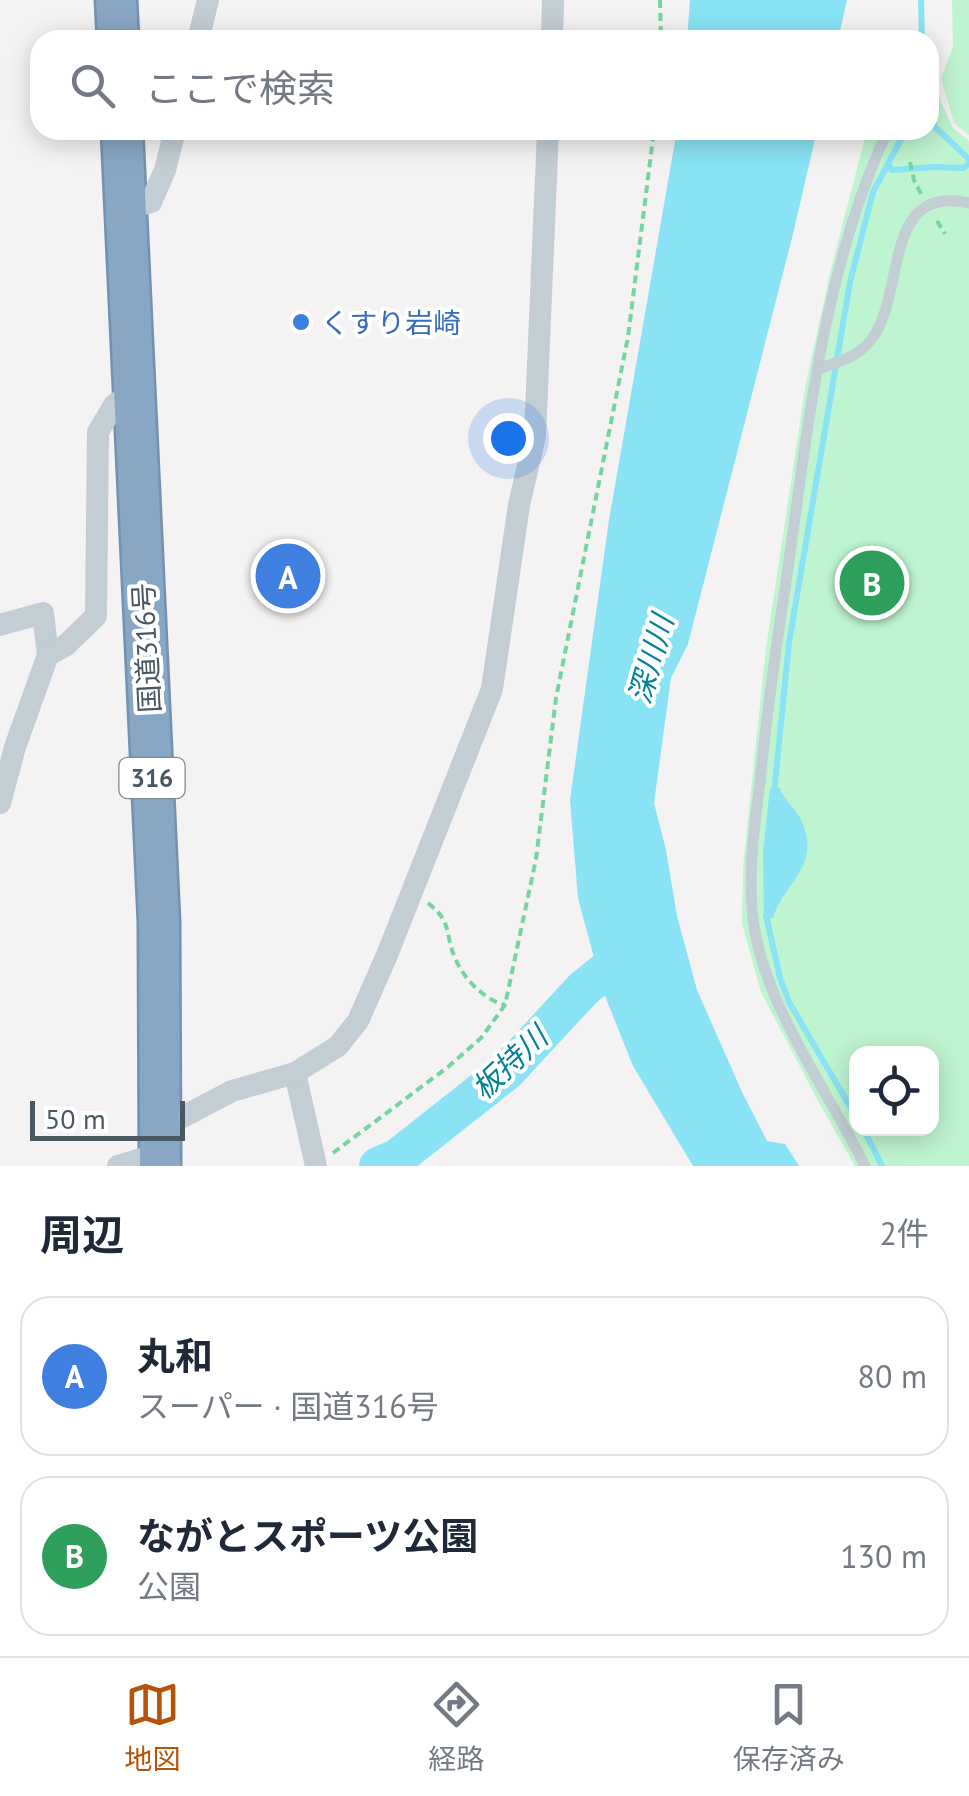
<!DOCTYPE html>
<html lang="ja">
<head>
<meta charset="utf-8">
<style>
	body { margin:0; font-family:"PT Sans","Noto Sans JP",sans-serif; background:#f6f6f7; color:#1f2937 }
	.controls { position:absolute; right:30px; bottom:30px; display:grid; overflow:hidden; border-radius:20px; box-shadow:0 5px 25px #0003 }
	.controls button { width:90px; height:90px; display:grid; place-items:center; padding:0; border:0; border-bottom:2px solid #e0e1e3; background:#fff; color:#1f2937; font:50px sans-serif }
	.scale { position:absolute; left:30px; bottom:25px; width:155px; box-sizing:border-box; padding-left:10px; border:5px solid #485761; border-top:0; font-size:28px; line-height:35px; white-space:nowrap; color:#485761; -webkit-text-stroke:8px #fff; paint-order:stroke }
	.you { position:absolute; left:508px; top:438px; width:35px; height:35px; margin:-25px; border:8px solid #fff; border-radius:50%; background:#1a73e8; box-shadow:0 0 0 15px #1a73e833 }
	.badge { display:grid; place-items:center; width:65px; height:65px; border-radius:50%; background:#b45309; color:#fff; font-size:32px; font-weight:700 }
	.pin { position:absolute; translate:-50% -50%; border:5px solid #fff; box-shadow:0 2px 10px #0006 }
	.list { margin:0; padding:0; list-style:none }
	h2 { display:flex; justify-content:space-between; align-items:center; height:130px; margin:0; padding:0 40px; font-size:42px }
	h2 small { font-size:32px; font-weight:400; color:#747a83 }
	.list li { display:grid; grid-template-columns:65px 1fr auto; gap:30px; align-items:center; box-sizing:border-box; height:160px; margin:0 20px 20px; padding:0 20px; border:2px solid #e0e1e3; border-radius:30px }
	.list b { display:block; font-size:38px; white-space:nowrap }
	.list p { margin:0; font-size:32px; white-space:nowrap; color:#747a83 }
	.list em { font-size:32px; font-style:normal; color:#747a83 }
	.icon { flex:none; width:55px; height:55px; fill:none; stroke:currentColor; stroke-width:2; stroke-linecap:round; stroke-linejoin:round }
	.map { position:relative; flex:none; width:969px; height:1166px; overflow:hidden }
	.search { position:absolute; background:#fff; box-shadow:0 5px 25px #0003; left:30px; right:30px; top:30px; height:110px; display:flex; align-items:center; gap:25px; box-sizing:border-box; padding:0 35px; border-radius:30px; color:#747a83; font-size:38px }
	.sheet { height:490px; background:#fff }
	nav { display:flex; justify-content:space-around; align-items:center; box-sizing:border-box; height:140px; border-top:2px solid #e0e1e3; background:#fff; font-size:28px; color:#747a83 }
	nav a { display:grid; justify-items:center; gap:5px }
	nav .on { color:#b45309 }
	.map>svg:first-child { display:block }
</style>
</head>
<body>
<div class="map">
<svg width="969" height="1166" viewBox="0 0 969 1166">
	<rect width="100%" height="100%" fill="#f4f2f2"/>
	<g fill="#bff4d0" fill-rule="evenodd">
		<polygon points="952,0 969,0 969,135 954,123 941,79 953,46"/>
		<path d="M 929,76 L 953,128 L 969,141 L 969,1166 L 855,1166 L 817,1099 L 761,992 L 742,924 L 743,867 L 766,648 L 806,383 L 831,269 L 867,130 L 929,130 ZM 856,1054 L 932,1054 L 932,1128 L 856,1128 Z"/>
	</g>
	<g fill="#89e3f4">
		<polygon points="690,0 847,0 838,40 687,40"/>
		<polygon points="677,130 817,130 793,234 688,644 671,678 654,803 666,850 677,916 697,990 742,1092 767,1141 785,1144 799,1166 693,1166 633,1066 603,991 578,898 570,800 609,520"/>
		<path d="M 770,788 L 780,788 C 784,801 797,809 802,822 C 821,867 785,881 773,918 L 764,920 L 763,852 Z"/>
	</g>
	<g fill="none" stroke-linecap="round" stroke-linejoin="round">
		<g stroke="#89e3f4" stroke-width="6">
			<polyline points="921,0 922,40"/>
			<polyline points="929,108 935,127 969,159"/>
			<polyline points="888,164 892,170 934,167 964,168 969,163"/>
			<polyline points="774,793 789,643 850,282 873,192 906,130"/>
			<polyline points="766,915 780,978 789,1002 856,1117"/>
			<polyline points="863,1128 882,1166"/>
		</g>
		<polyline stroke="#89e3f4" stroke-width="38" points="378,1166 397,1158 506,1072 583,989 632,949"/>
		<defs>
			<g id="highway">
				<polyline points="116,0 118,40"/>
				<polyline points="122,130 159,922 160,1166"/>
			</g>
		</defs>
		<use href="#highway" stroke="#7292b0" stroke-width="45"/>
		<g stroke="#73d5a0" stroke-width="4" stroke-dasharray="8 5" stroke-linecap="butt">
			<polyline points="660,0 661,40"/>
			<polyline points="910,162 914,180 922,196"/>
			<polyline points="937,221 945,234"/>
			<path d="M 428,903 C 453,923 444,932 455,958 C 464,979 483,999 505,1005"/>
			<polyline points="333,1153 448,1067 481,1038 505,1005 536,859 556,698 628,337 654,130"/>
		</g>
		<g stroke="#c2cdd4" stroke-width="11">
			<path d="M 818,369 C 838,362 858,357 871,340 C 907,294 881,183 969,203"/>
			<path d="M 865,1166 C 829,1093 766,1007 754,926 C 747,879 754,829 760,782 C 766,722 774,662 783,602 C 807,444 819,277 888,130"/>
		</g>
		<g stroke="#c2cdd4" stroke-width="22">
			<polyline points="198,40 208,0"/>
			<polyline points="552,40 553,0"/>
			<polyline points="126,209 151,202 165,170 175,130"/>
			<polyline points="0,625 43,613 48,655"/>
			<polyline points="0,803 15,747 48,655 65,646 96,616 98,432 114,405 134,391"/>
			<polyline points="295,1073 316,1166"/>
			<polyline points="161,1123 173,1122 232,1091 295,1073 338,1046 358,1021 387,955 492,689 519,505 535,436 548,130"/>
			<polyline points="118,1166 161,1153"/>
		</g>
		<use href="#highway" stroke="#87a7c4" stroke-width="40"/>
	</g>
	<circle fill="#3f7fe0" stroke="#fff" stroke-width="4" cx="301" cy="322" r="10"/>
	<g text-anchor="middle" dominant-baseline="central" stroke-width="8" stroke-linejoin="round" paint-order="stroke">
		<rect fill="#fff" stroke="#7f8990" stroke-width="2.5" x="119.5" y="758" width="65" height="40" rx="8"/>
		<g font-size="25" font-weight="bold" fill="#485761">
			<text x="152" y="778">316</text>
		</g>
		<g font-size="28" fill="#366cbe" stroke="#fff" text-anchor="start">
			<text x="321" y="322">くすり岩崎</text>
		</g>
		<g font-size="28" fill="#485761" stroke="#fff">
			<text transform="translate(146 648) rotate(-93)">国道316号</text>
		</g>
		<g font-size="30" font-style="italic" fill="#04829a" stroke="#fff">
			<text transform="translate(650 659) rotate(-74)">深川川</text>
			<text transform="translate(509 1062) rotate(-43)">板持川</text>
		</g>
	</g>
</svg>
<div class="controls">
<button><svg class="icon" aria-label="locate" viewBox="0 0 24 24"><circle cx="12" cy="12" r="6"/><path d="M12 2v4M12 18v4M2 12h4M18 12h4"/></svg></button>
</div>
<div class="scale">50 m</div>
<div class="you"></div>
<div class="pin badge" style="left:288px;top:576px;background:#3f7fe0">A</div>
<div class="pin badge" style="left:872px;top:583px;background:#2e9e5b">B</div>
<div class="search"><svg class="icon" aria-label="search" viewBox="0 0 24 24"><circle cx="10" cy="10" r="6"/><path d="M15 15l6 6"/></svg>ここで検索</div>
</div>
<section class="sheet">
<h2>周辺<small>2件</small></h2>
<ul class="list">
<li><span class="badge" style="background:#3f7fe0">A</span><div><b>丸和</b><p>スーパー · 国道316号</p></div><em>80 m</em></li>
<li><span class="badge" style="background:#2e9e5b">B</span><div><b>ながとスポーツ公園</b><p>公園</p></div><em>130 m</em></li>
</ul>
</section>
<nav>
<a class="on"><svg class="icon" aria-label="map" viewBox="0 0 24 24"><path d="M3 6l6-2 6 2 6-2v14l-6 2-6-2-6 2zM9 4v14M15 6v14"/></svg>地図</a>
<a><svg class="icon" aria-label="directions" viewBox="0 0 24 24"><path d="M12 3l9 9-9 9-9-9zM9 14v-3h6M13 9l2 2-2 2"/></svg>経路</a>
<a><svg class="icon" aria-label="saved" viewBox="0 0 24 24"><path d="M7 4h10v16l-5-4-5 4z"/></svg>保存済み</a>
</nav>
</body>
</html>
